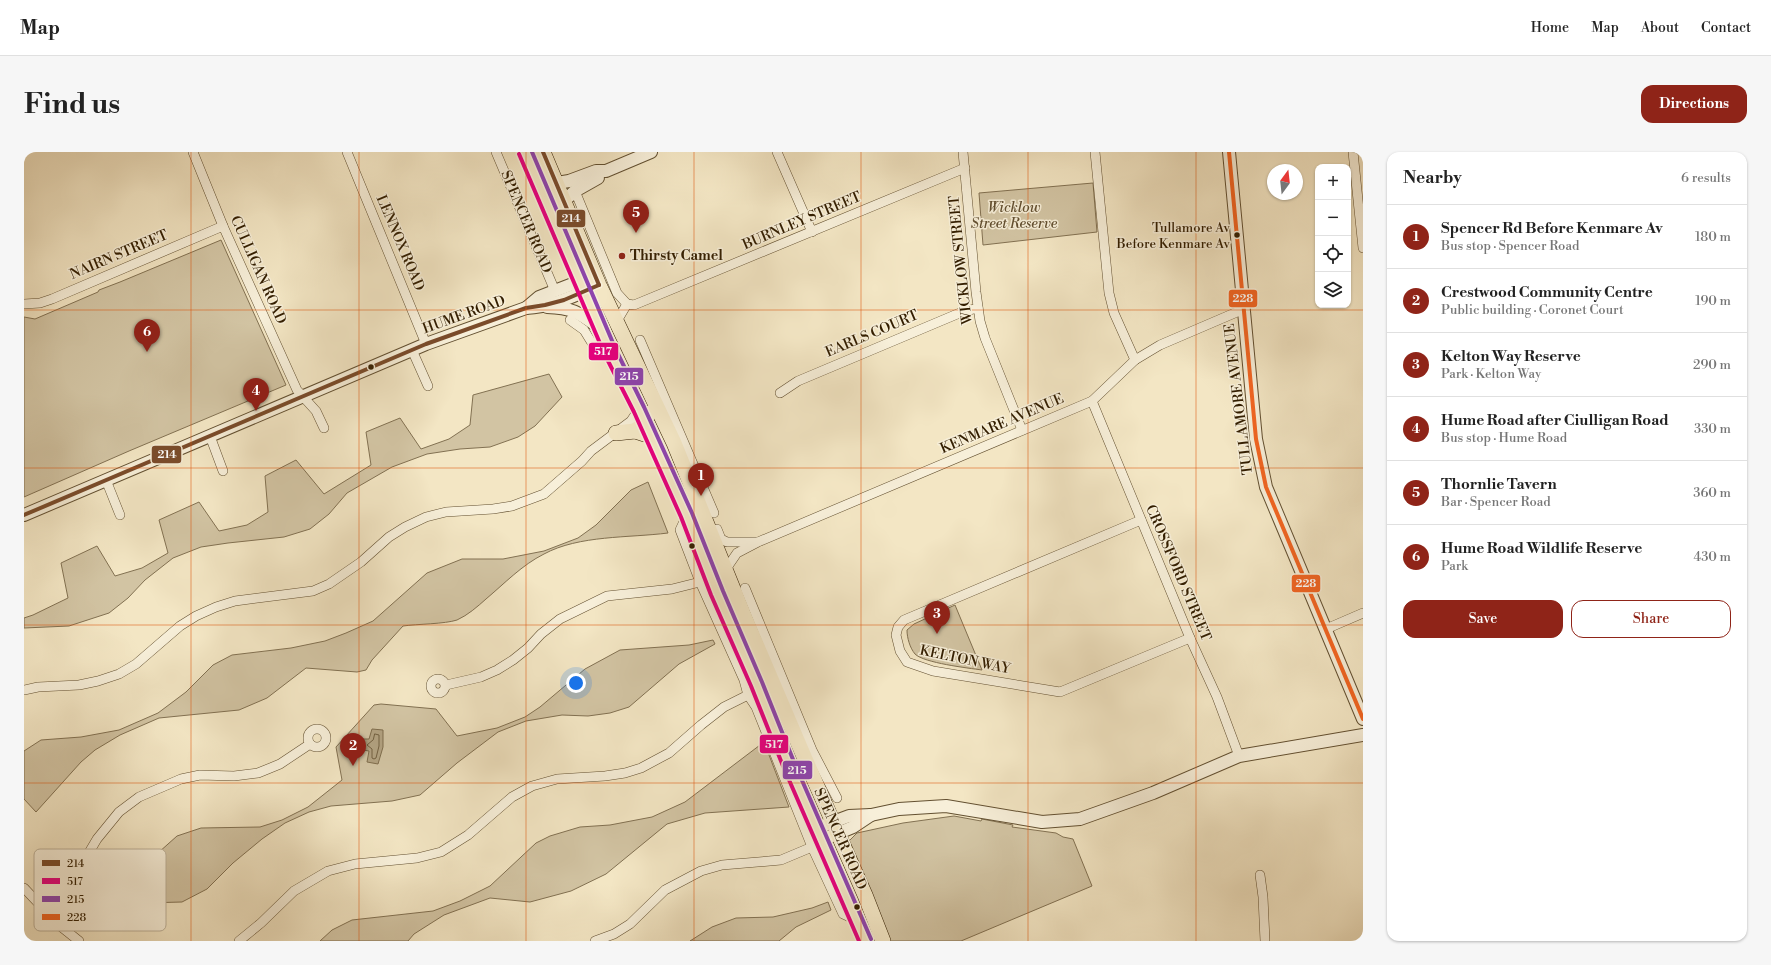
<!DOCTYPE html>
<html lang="en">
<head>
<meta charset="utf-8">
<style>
	body { margin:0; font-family:"Libre Bodoni",serif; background:#f6f6f6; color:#222 }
	.controls { position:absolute; right:12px; top:12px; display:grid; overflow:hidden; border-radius:8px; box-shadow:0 1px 3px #0004 }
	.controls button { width:36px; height:36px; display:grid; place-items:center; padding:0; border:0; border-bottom:1px solid #e0e0e0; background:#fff; color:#222; font:20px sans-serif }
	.compass { position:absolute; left:1243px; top:12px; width:36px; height:36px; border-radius:50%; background:#fff; box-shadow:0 1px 3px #0004; rotate:15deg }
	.you { position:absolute; left:552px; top:531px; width:14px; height:14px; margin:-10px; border:3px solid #fff; border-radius:50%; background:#1a73e8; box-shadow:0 0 0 6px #1a73e833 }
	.badge { display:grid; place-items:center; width:26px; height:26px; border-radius:50%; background:#8f2418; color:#fff; font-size:13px; font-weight:700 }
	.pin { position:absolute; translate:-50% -33px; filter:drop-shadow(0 1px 2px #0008) }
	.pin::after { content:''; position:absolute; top:21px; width:14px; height:12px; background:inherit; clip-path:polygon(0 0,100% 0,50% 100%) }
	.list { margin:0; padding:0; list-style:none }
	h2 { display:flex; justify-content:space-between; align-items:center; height:52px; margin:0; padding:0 16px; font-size:17px }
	h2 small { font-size:13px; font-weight:400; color:#767676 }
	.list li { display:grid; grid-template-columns:26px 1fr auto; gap:12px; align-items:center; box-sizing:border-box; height:64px; padding:0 16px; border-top:1px solid #e0e0e0 }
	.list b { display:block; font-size:15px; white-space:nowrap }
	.list p { margin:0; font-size:13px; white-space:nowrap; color:#767676 }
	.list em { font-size:13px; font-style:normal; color:#767676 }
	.actions { display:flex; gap:8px; padding:12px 16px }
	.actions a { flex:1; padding:9px 0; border:1px solid #8f2418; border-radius:12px; text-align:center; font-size:14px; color:#8f2418 }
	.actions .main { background:#8f2418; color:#fff }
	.icon { flex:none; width:22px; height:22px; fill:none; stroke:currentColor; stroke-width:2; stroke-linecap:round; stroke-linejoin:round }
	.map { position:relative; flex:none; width:1339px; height:789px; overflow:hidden; border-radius:12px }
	header { display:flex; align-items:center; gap:24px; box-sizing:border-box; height:56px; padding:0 20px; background:#fff; border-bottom:1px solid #e0e0e0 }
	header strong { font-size:19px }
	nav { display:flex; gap:22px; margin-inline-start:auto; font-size:14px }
	.intro { display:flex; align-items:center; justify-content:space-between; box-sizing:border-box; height:96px; padding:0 24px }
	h1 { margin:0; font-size:28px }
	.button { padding:10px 18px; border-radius:12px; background:#8f2418; color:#fff; font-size:14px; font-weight:700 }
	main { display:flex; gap:24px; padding:0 24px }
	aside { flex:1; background:#fff; border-radius:12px; box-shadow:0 1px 3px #0004 }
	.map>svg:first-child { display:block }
</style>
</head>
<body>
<header>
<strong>Map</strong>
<nav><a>Home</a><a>Map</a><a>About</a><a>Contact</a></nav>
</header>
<div class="intro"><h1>Find us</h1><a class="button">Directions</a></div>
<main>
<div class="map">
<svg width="1339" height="789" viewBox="0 0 1339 789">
	<rect width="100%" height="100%" fill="#f3e6c4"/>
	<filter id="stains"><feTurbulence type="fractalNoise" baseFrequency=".005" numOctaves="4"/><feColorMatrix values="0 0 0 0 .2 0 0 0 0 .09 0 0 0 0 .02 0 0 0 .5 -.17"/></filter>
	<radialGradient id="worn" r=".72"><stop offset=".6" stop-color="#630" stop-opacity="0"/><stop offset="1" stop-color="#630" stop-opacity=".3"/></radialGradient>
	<g fill="#d2c4a3" stroke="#827152">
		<polygon points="1069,31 1073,80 959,93 955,41"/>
		<polygon points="197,88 262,233 105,299 0,345 0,165 11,167 74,140 75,138 96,130"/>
		<polygon points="525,222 538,245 511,274 494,285 466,295 436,297 403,302 368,315 323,341 305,362 286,377 260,385 204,391 177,395 149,406 121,428 104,446 85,461 45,474 0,476 0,466 9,463 44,446 37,411 73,394 91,424 118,416 144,401 135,368 175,350 195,379 223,373 244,360 241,324 272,308 300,342 347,313 342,280 376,266 397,297 425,287 446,273 449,243"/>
		<path d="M 624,330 L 644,381 C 605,386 555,383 520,402 C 498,413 481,431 462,447 C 453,455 444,463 433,468 C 421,472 393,472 379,474 L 348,508 L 342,518 L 333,520 L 282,516 L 243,546 L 215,558 L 135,566 L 96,583 L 71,598 L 57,610 L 12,660 L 0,647 L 0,599 L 17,588 L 57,585 L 95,578 L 134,561 L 162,540 L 189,513 L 208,503 L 267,496 L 301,489 L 322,481 L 349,469 L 403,421 L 438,407 L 479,407 L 520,399 L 554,386 L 572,373 L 607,338 Z"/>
		<path d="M 931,453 L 958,518 C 944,516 900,511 891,502 C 886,496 883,486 883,478 L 890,472 Z"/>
		<polygon points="689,488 691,492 655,512 605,555 586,561 564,564 538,563 502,569 474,580 433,611 396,643 368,649 307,654 285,660 261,671 238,687 209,711 183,737 158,750 120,751 106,744 125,709 153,684 177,676 236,675 258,668 284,655 318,628 312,595 350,553 357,552 412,557 433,584 473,576 501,565 516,555 561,517 596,498 665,493"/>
		<polygon points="740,590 765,655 681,661 643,672 582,722 547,739 506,750 466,746 420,763 390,782 384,789 296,789 308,778 328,768 409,759 436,749 466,734 512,691 526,684 556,675 586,673 628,665 661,650"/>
		<polygon points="930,664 957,669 958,667 989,673 988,675 1032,681 1039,685 1049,687 1068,734 937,789 865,789 825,689 833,681 879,671"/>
		<polygon points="804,750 807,758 772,775 755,789 666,789 688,775 712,766 749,765 788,756"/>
	</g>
	<polygon fill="#b2a281" stroke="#7f6d4d" points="348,577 359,578 359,595 354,612 343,610 345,599 333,597 335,587 345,587"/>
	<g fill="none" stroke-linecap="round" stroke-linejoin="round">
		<polygon stroke="#726040" stroke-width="1" points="351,582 355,583 355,594 352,606 350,607 348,606 348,597 343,593 349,588"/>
		<defs>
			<g id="minor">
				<polyline points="169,0 199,74 273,238 292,259 300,276"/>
				<polyline points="323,0 402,192"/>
				<polyline points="472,0 531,139"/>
				<polyline points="753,0 788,80"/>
				<polyline points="939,0 952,140 956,169 961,186 998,278"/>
				<polyline points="1071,0 1085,141 1090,161 1111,208"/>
				<polyline points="1329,0 1339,96"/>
				<polyline points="551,39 593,141 603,152"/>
				<polyline points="0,152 16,151 28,147 199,74"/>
				<polyline points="603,152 610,153 941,16"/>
				<polyline points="546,168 560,178 568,191 581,187"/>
				<polyline points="593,169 603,152"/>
				<polyline points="616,188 690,361"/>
				<polyline points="388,198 404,234"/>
				<polyline points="756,241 774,229 938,160 954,156"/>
				<polyline points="1068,249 1166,486 1193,545 1215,604"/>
				<polyline points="186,284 199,319"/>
				<polyline points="82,328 96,363"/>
				<polyline points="663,363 656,378 676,430 720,528 724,543 732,555 788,695 819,762 832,768"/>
				<polyline points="1117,368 880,468 874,475 872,483 876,499 883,510 909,519 1036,540 1166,486"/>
				<polyline points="693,377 697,387 703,390 732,390"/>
				<polyline points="702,417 713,401 734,390 1068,249 1111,208 1136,193 1220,157"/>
				<polyline points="721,436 788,598 813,646"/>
				<polyline points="1302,477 1339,461"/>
				<circle cx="414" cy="534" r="7"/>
				<polyline points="422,533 457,525 473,518 489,508 504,496 517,482 536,467 583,444 648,437 676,430"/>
				<polyline points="0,538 14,535 55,533 74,529 95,522 112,512 156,474 172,464 192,455 211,449 289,439 305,432 337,410 365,385 381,375 402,365 422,360 469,357 488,354 520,342 558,309 567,299 607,269 615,257"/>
				<circle cx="293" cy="586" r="9"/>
				<polyline points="1236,723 1239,745 1241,789"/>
				<polyline points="0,736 35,773 55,789"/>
				<polyline points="17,754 54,719 73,687 95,660 115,645 157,627 176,623 210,624 234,621 256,612 286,592"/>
				<polyline points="215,789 237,771 270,739 304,719 331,712 393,706 417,700 444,683 488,645 508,634 533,627 581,624 601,621 617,616 645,601 677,573 700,555 724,543"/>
				<polyline points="571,789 590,782 606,772 641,738 677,719 698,713 757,708 788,695"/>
			</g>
			<g id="tertiary">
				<polyline points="1205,0 1232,287 1242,335 1339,567"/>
				<polyline points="533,31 545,29 572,19 582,19 627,0"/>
				<polyline points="540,49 551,39 574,26"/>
				<path d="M 523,155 C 550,156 555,161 576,176"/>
				<polyline points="502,156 515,145 564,126"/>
				<path d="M 0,363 L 402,192 L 502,156 C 528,155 552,143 575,133"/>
				<polyline points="793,676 825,664 847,663 875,657 922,654 1018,670 1056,667 1129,641 1215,604 1339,583"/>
				<polyline points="798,688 829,675 847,663"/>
			</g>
			<g id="primary">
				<polyline points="501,0 587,201 615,257 663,363 693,441 733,532 764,612 842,789"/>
				<polyline points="519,0 575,133 650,291 720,464 781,607 841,743 859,789"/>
				<polyline points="611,279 620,272 625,261"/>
				<polyline points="592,281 611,279 620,282"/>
			</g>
		</defs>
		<use href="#minor" stroke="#635031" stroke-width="10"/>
		<use href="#tertiary" stroke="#635031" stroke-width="14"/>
		<use href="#primary" stroke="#331e00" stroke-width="16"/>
		<use href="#minor" stroke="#f7efd9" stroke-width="9"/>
		<use href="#tertiary" stroke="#f7efd9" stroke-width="12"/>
		<use href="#primary" stroke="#f3e6c4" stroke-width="15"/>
		<defs>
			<g id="bus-1">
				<polyline points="519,0 575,133"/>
				<polyline points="0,363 402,192 502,156 521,153 540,148 575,133"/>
			</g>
			<polyline id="bus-2" points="495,2 581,203 610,260 657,365 687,443 727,534 759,614 835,789"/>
			<polyline id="bus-3" points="508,0 592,198 620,255 668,361 699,439 738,530 770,610 847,787"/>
			<polyline id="bus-4" points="1205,0 1232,287 1242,335 1339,567"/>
		</defs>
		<use href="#bus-1" stroke="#f7efd9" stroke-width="7"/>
		<use href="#bus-2" stroke="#f7efd9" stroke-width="7"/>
		<use href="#bus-3" stroke="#f7efd9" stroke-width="7"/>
		<use href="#bus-4" stroke="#f7efd9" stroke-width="7"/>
		<use href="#bus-1" stroke="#7a4b2a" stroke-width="4"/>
		<use href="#bus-2" stroke="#e5007d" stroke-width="4"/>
		<use href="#bus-3" stroke="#8e44ad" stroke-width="4"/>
		<use href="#bus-4" stroke="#f26522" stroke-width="4"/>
	</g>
	<path fill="none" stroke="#df560b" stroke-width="1" stroke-opacity="0.55" d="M 167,0 L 167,789M 335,0 L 335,789M 502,0 L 502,789M 670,0 L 670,789M 837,0 L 837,789M 1004,0 L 1004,789M 1172,0 L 1172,789M 0,158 L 1339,158M 0,316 L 1339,316M 0,473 L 1339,473M 0,631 L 1339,631"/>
	<g fill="#331e00" stroke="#f7efd9" stroke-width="1.5">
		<circle cx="1213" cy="83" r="3.5"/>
		<circle cx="347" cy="215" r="3.5"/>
		<circle cx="668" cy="394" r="3.5"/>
		<circle cx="833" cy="755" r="3.5"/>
	</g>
	<circle fill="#8f2418" stroke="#f7efd9" stroke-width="1.5" cx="598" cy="104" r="4"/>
	<g text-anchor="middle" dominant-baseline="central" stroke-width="3" stroke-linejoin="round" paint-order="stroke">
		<g font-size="13" fill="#331e00" stroke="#f7efd9" text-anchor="end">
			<text x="1206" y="76">Tullamore Av<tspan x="1206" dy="16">Before Kenmare Av</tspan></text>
		</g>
		<g font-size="14" font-style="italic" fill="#635031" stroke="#f7efd9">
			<text x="990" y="56">Wicklow<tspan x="990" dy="16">Street Reserve</tspan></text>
		</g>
		<g font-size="14" fill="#331e00" stroke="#f7efd9">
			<text transform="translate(778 69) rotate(-23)">BURNLEY STREET</text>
			<text transform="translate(502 70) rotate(67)">SPENCER ROAD</text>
			<text transform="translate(376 91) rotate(67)">LENNOX ROAD</text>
			<text transform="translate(95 103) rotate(-23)">NAIRN STREET</text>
			<text transform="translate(937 108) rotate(-96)">WICKLOW STREET</text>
			<text transform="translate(234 118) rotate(66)">CULLIGAN ROAD</text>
			<text transform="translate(440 163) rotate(-20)">HUME ROAD</text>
			<text transform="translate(848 182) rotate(-23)">EARLS COURT</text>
			<text transform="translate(1215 247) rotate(-97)">TULLAMORE AVENUE</text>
			<text transform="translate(978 272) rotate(-23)">KENMARE AVENUE</text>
			<text transform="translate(1154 421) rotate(67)">CROSSFORD STREET</text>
			<text transform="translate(941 508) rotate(12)">KELTON WAY</text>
			<text transform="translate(816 687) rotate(66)">SPENCER ROAD</text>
		</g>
		<g font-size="14" font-weight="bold" fill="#331e00" stroke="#f7efd9" text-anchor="start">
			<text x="606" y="104">Thirsty Camel</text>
		</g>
	</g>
	<rect x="10" y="697" width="132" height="82" rx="6" fill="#f7efd9" stroke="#bcb098" stroke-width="1"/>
	<rect x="18" y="708" width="18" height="6" fill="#7a4b2a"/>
	<rect x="18" y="726" width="18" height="6" fill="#e5007d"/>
	<rect x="18" y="744" width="18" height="6" fill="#8e44ad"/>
	<rect x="18" y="762" width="18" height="6" fill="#f26522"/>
	<g font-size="11" fill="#331e00">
		<text x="43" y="715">214</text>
		<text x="43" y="733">517</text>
		<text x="43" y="751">215</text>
		<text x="43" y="769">228</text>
	</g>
	<g stroke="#f7efd9" stroke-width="1.5">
		<rect x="532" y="57" width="30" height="19" rx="4" fill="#7a4b2a"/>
		<rect x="1204" y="137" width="30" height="19" rx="4" fill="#f26522"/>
		<rect x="564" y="190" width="31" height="19" rx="4" fill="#e5007d"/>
		<rect x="590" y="215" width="30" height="19" rx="4" fill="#8e44ad"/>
		<rect x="127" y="293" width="31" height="19" rx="4" fill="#7a4b2a"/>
		<rect x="1267" y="422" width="30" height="19" rx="4" fill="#f26522"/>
		<rect x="735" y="582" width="30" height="20" rx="4" fill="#e5007d"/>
		<rect x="758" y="608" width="31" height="20" rx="4" fill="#8e44ad"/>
	</g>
	<g font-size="11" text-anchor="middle" font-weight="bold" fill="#fff">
		<text x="547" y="70">214</text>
		<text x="1219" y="150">228</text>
		<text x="579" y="203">517</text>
		<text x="605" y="228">215</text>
		<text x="143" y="306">214</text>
		<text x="1282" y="435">228</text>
		<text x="750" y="596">517</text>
		<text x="773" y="622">215</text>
	</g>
	<rect width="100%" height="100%" filter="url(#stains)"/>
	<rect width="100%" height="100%" fill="url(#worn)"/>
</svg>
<div class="controls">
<button>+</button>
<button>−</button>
<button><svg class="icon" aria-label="locate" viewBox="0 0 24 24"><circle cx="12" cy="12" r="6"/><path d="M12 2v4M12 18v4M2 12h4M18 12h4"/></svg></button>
<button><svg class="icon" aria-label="layers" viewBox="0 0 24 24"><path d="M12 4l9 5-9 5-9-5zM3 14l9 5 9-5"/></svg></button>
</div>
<svg class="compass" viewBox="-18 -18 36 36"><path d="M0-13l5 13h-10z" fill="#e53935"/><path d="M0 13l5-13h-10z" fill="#767676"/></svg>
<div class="you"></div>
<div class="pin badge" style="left:677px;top:344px">1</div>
<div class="pin badge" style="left:329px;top:614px">2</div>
<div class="pin badge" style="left:913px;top:482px">3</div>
<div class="pin badge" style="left:232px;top:259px">4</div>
<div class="pin badge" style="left:612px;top:81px">5</div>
<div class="pin badge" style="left:123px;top:200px">6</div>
</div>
<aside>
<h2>Nearby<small>6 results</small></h2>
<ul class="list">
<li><span class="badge">1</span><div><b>Spencer Rd Before Kenmare Av</b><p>Bus stop · Spencer Road</p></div><em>180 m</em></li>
<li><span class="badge">2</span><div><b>Crestwood Community Centre</b><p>Public building · Coronet Court</p></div><em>190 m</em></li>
<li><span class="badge">3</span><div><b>Kelton Way Reserve</b><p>Park · Kelton Way</p></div><em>290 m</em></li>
<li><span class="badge">4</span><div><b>Hume Road after Ciulligan Road</b><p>Bus stop · Hume Road</p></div><em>330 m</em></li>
<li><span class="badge">5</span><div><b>Thornlie Tavern</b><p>Bar · Spencer Road</p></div><em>360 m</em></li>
<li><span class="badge">6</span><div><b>Hume Road Wildlife Reserve</b><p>Park</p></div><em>430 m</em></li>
</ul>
<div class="actions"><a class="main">Save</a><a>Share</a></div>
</aside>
</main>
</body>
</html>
